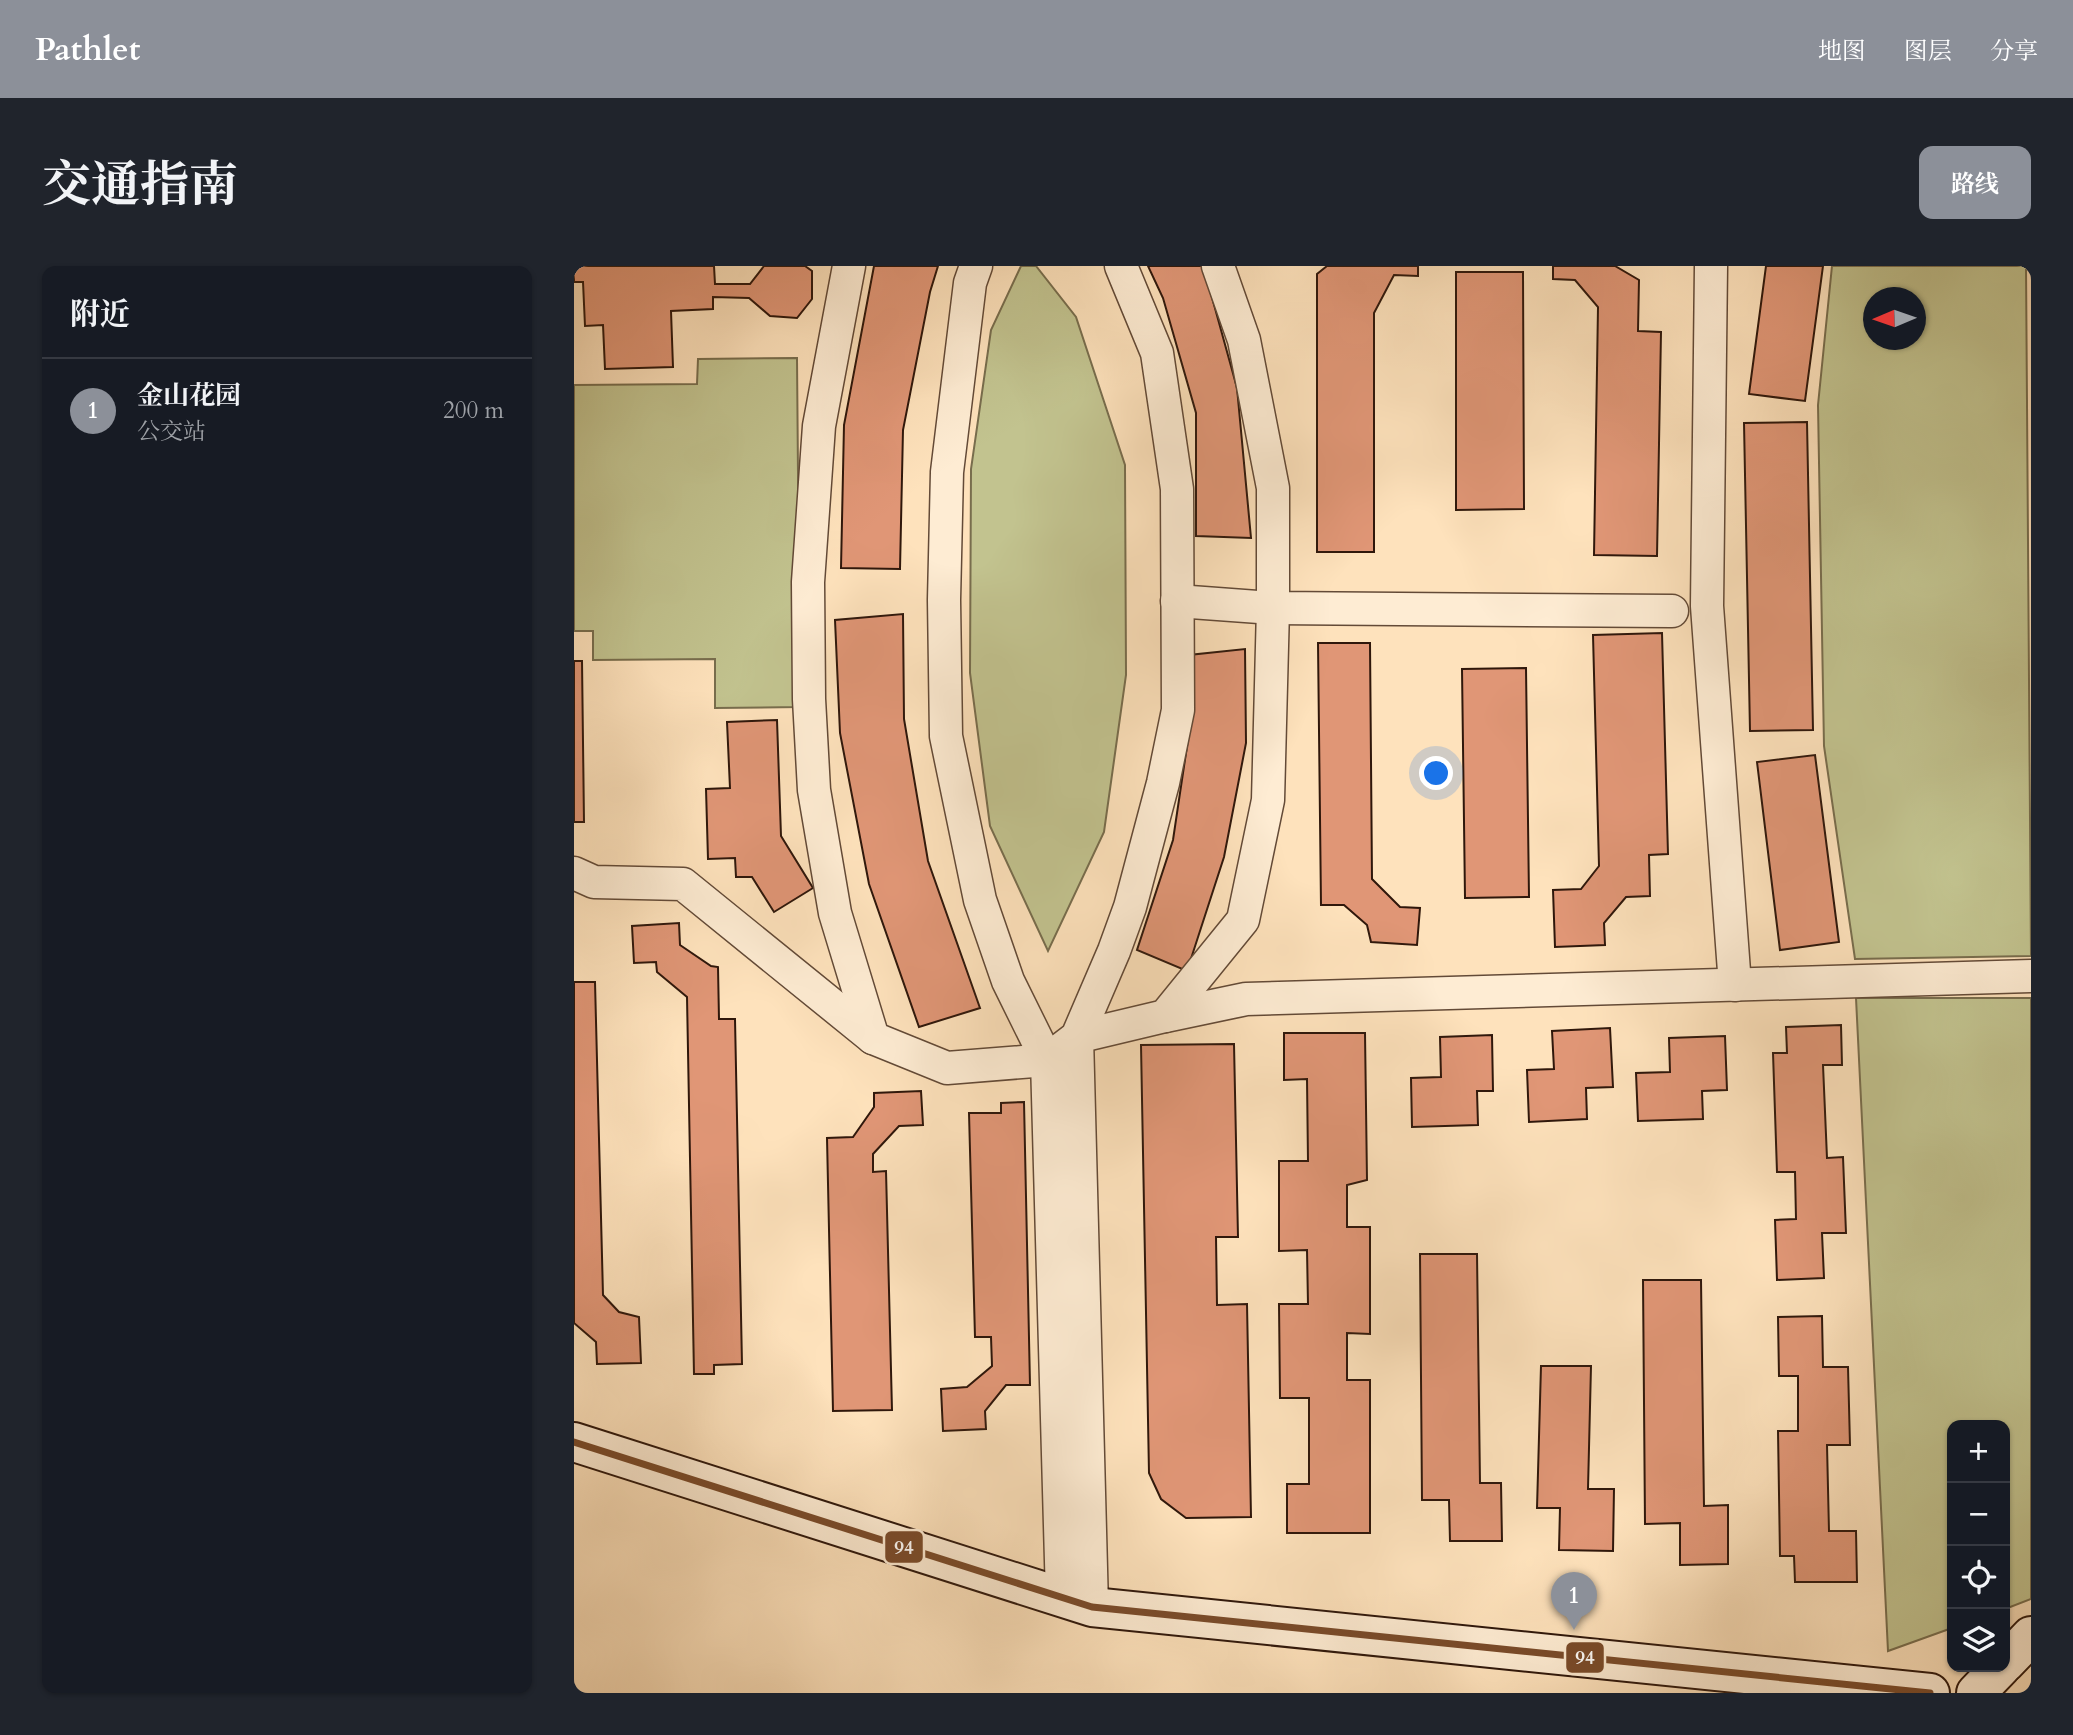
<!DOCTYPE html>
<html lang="zh">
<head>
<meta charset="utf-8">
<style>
	body { margin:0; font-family:Cardo,"Noto Serif SC",serif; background:#20242c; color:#f1f3f6 }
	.controls { position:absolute; right:21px; bottom:21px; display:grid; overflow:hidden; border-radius:14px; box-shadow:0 2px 5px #0004 }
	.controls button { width:63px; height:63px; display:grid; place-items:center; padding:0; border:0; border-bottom:2px solid #363941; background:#171b24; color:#f1f3f6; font:35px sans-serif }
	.compass { position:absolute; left:1289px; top:21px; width:63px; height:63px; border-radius:50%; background:#171b24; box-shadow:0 2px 5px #0004; rotate:268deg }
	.you { position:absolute; left:863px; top:508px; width:24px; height:24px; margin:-18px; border:5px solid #fff; border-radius:50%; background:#1a73e8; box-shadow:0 0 0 10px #1a73e833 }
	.badge { display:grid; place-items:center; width:46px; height:46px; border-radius:50%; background:#8c9099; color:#fff; font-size:23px; font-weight:700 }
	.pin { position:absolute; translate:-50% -58px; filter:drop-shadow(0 2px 4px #0008) }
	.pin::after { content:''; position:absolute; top:37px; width:24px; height:21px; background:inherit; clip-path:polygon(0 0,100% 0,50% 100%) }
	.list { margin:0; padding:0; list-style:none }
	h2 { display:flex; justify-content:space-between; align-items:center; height:91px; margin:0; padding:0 28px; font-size:30px }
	h2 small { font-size:23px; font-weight:400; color:#9ea1a6 }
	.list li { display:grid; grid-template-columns:46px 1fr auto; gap:21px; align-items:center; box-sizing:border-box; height:105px; padding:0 28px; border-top:2px solid #363941 }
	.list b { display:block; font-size:26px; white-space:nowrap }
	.list p { margin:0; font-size:23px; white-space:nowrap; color:#9ea1a6 }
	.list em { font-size:23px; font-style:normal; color:#9ea1a6 }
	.icon { flex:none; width:38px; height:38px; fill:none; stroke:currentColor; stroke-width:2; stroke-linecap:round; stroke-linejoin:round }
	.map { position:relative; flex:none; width:1457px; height:1427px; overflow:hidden; border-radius:14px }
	header { display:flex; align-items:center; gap:42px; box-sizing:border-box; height:98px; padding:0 35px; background:#8c9099; color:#fff }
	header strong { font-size:33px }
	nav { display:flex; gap:38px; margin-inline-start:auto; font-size:24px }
	.intro { display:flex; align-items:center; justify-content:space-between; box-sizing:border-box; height:168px; padding:0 42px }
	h1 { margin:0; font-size:49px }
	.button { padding:18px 32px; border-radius:14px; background:#8c9099; color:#fff; font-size:24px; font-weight:700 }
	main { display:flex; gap:42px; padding:0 42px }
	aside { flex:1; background:#171b24; border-radius:14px; box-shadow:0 2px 5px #0004 }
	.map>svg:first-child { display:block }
</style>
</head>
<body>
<header>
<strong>Pathlet</strong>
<nav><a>地图</a><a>图层</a><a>分享</a></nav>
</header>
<div class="intro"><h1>交通指南</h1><a class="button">路线</a></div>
<main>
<aside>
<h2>附近<small></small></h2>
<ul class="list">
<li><span class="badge">1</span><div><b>金山花园</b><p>公交站</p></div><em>200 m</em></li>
</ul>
</aside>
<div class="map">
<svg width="1457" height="1427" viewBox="0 0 1457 1427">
	<rect width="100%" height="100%" fill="#fee2bc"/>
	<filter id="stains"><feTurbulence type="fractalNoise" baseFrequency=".00286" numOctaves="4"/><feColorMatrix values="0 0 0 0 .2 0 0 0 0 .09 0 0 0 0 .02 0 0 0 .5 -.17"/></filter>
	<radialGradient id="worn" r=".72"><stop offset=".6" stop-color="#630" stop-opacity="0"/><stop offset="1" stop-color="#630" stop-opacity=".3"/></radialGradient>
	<g fill="#c2c38f" stroke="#786d4d" stroke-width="2" fill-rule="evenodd">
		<polygon points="447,0 462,0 502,51 551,199 552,409 530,566 474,685 416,560 396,407 397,203 417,64"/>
		<path d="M 1258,0 L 1452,0 L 1457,690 L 1281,693 L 1250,480 L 1244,139 ZM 1300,32 L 1342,32 L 1342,74 L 1300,74 Z"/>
		<polygon points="223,92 226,441 141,442 141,393 19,394 19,365 0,365 0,119 123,118 124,93"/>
		<polygon points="1282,732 1457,732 1457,1333 1431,1343 1431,1159 1378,1159 1378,1362 1314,1385"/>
	</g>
	<g fill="#e09676" stroke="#2f170b" stroke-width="2">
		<polygon points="0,0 140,0 141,18 176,18 190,0 231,0 238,5 238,33 223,52 196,50 175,32 139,31 139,43 97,45 99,101 31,103 29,59 11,60 9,16 0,16"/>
		<polygon points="300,0 364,0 356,26 329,164 326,303 267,302 270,159"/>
		<polygon points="574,0 628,0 631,6 663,122 677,272 622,270 622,147 589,32"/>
		<polygon points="753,0 844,0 844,10 820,9 800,47 800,286 743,286 743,8"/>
		<polygon points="979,0 1041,0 1065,14 1064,65 1087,66 1083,290 1020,289 1024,41 1001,14 979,13"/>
		<polygon points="1192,0 1249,0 1231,135 1175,128"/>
		<polygon points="882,6 949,6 950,243 882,244"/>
		<polygon points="1233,156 1239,464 1176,465 1170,157"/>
		<polygon points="329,348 330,453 354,595 406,742 345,761 295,618 266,467 261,354"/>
		<polygon points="1088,367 1094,588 1075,589 1076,630 1052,631 1030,657 1031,679 981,681 979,624 1007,623 1025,600 1019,369"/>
		<polygon points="744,377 796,377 798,613 826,641 846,642 843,679 797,676 793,659 770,639 747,639"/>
		<polygon points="671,383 672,477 650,591 613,705 563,684 599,574 616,460 615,389"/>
		<polygon points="0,395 8,395 10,556 0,556"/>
		<polygon points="952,402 955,631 891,632 888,403"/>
		<polygon points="203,454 207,570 239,622 200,646 178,611 162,611 161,592 134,593 132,523 156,522 153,456"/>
		<polygon points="1241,489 1265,676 1206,684 1183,496"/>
		<polygon points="105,657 106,679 137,700 144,701 145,753 161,753 168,1098 140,1099 140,1108 120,1108 113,731 83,706 82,696 60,697 58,660"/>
		<polygon points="0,716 21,716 29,1029 45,1046 65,1051 67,1097 23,1098 22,1076 0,1057"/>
		<polygon points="1267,759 1268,799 1249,799 1253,892 1269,891 1272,967 1248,967 1250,1012 1203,1014 1201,954 1222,953 1221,906 1203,906 1199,787 1213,787 1212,761"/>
		<polygon points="1036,762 1039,821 1012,822 1013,853 955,856 953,804 980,803 978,765"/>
		<polygon points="710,767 791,767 793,914 773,919 773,961 796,961 796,1068 773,1067 773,1114 796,1114 796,1267 713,1267 713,1218 735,1218 735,1132 706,1132 705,1038 734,1038 733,984 705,985 705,895 734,895 733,813 710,814"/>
		<polygon points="918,769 919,825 903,825 904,859 838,861 837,812 867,811 866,771"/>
		<polygon points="1151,770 1153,824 1128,825 1129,853 1064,855 1062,807 1096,806 1095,772"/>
		<polygon points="660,778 664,971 642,971 643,1039 673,1038 677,1251 612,1252 587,1233 575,1207 567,779"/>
		<polygon points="347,825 349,859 325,860 299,888 299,906 312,905 318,1144 259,1145 253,872 279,871 300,841 300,827"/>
		<polygon points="450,836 456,1119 432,1119 411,1145 412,1163 369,1165 367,1123 393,1121 418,1100 417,1071 401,1071 395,847 427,847 427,837"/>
		<polygon points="846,988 903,988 906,1217 927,1217 928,1275 876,1275 875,1234 848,1234"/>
		<polygon points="1069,1014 1127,1014 1130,1240 1154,1239 1154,1298 1106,1299 1106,1257 1071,1258"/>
		<polygon points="1248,1050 1249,1101 1274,1101 1276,1179 1253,1179 1255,1265 1282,1265 1283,1316 1221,1316 1220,1290 1206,1290 1204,1165 1224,1165 1224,1110 1205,1110 1204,1051"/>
		<polygon points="967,1100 1017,1100 1014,1223 1040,1223 1039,1285 985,1284 986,1242 963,1242"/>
	</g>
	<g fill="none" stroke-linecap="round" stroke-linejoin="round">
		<defs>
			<g id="street">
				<polyline points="275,0 245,160 234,316 235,433 240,524 261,647 299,772 373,802 473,794 434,715 406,634 372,470 370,334 373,206 396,17 402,0"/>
				<polyline points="1137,0 1133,340 1161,719"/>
				<polyline points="603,335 699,342 1098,345"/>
				<polyline points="0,607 20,616 109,618 299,772"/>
				<polyline points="591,750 672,733 1457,710"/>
				<polyline points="488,1331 473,794 503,771 540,685 556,641 589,517 604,444 603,223 583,87 547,0"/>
				<polyline points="518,1341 503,771 591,750 669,654 694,534 699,342 699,222 670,74 644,0"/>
			</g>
			<g id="secondary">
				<polyline points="0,1176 518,1341 1356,1427"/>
				<polyline points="1431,1397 1457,1370"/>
				<polyline points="1402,1427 1427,1401"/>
			</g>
		</defs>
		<use href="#street" stroke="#634a37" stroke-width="35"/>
		<use href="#secondary" stroke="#2f170b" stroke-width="42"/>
		<use href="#street" stroke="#feecd3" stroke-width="32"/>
		<use href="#secondary" stroke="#feecd3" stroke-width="38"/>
		<defs>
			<polyline id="bus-1" points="0,1176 518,1341 1356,1427"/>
		</defs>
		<use href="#bus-1" stroke="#feecd3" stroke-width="12"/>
		<use href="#bus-1" stroke="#7a4b2a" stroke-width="7"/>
	</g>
	<g stroke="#feecd3" stroke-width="2.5">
		<rect x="310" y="1264" width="40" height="34" rx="7" fill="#7a4b2a"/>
		<rect x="991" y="1375" width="40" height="33" rx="7" fill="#7a4b2a"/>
	</g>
	<g font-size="19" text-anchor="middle" font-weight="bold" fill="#fff">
		<text x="330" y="1288">94</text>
		<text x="1011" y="1398">94</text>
	</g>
	<rect width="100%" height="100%" filter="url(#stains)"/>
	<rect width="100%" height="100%" fill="url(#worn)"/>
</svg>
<div class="controls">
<button>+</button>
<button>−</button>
<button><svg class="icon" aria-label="locate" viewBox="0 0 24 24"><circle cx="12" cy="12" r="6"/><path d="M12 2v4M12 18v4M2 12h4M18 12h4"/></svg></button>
<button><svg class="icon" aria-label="layers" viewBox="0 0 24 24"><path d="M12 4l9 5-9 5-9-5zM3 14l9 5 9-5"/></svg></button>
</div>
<svg class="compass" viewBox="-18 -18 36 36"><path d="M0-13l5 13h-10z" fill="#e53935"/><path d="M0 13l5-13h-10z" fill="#9ea1a6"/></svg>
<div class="you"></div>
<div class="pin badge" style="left:1000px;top:1364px">1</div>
</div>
</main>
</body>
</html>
